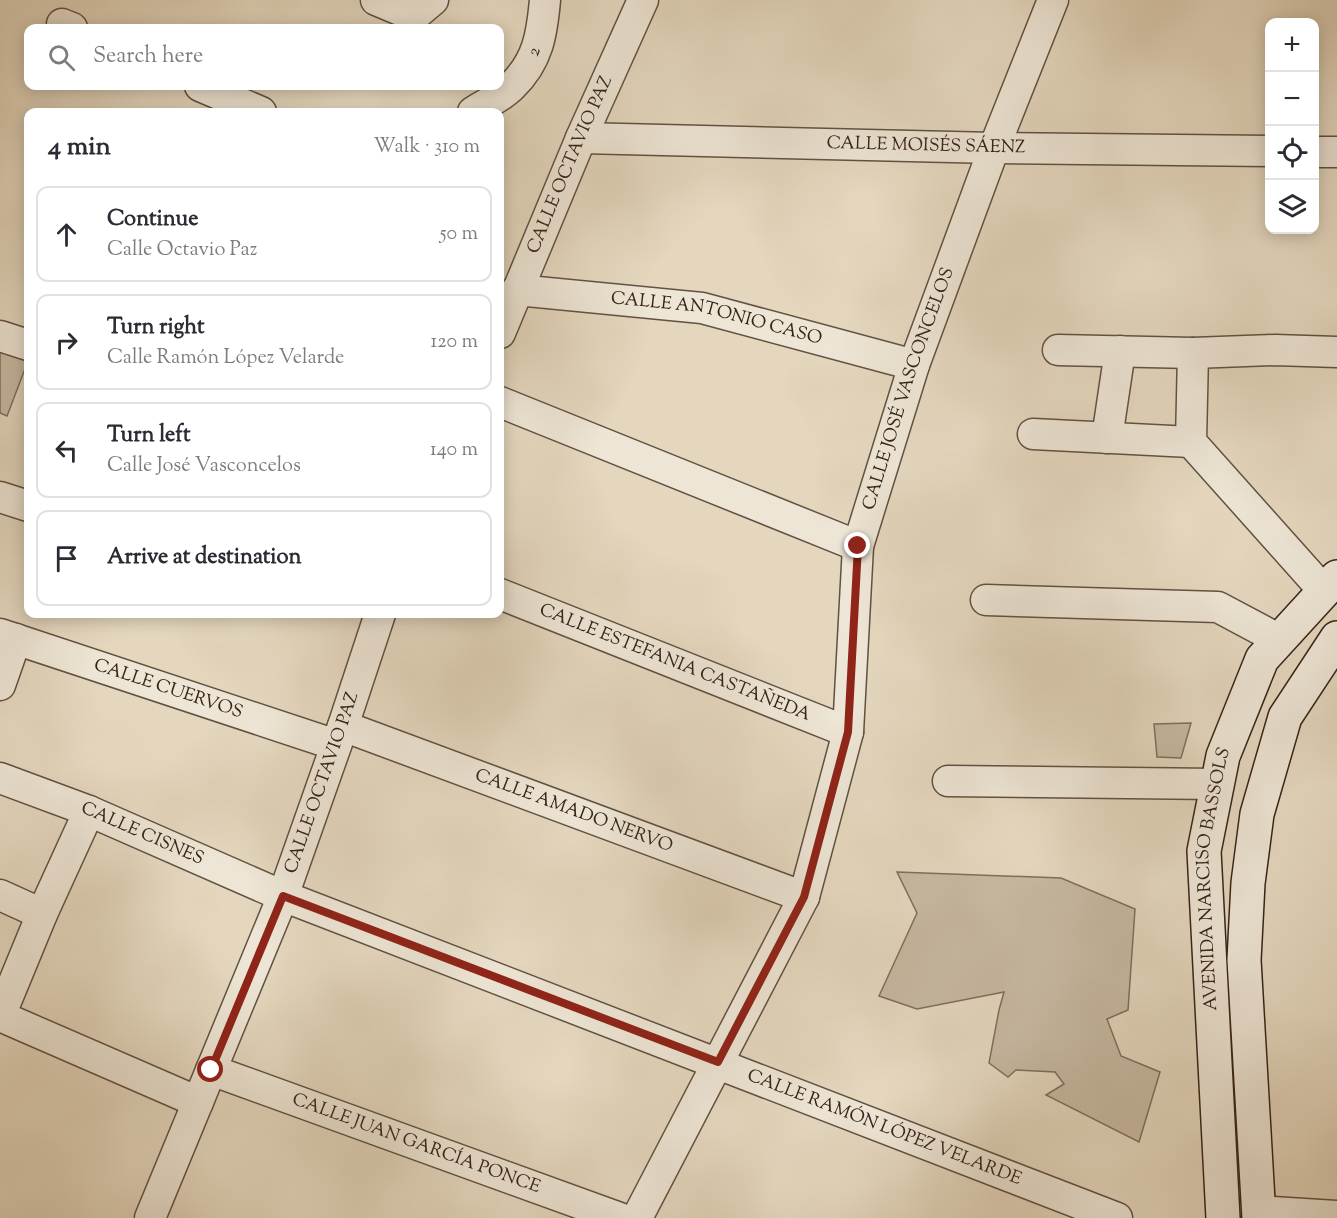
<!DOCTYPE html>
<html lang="en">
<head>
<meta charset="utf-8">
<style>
	body { margin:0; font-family:"Sorts Mill Goudy",serif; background:#f7f7f7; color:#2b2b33 }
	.controls { position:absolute; right:18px; top:18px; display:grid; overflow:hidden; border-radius:12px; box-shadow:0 3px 15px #0003 }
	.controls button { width:54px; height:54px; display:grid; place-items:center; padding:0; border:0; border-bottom:2px solid #e1e1e2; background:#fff; color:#2b2b33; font:30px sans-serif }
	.stop { position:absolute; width:18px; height:18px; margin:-14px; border:4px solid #8f2418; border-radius:50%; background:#fff }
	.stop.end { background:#8f2418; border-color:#fff; box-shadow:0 2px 6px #0008 }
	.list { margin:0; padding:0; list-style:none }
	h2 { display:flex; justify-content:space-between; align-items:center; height:78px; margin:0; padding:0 24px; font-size:26px }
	h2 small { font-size:20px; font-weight:400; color:#7c7c81 }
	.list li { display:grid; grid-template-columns:39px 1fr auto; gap:18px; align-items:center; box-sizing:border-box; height:96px; margin:0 12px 12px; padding:0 12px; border:2px solid #e1e1e2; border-radius:12px }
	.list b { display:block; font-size:22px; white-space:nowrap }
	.list p { margin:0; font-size:20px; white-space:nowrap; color:#7c7c81 }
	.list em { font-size:20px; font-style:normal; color:#7c7c81 }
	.icon { flex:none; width:33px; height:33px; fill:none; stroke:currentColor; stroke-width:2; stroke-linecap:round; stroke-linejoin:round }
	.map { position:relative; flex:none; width:1337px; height:1218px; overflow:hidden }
	.search { position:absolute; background:#fff; box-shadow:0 3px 15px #0003; left:24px; top:24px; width:480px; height:66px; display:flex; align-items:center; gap:15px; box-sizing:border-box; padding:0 21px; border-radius:12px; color:#7c7c81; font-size:22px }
	.panel { position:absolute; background:#fff; box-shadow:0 3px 15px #0003; left:24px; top:108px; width:480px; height:510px; border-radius:12px }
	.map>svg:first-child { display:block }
</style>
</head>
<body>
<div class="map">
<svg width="1337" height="1218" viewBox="0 0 1337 1218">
	<rect width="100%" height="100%" fill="#e4d7be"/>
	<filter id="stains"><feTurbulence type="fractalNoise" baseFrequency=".00333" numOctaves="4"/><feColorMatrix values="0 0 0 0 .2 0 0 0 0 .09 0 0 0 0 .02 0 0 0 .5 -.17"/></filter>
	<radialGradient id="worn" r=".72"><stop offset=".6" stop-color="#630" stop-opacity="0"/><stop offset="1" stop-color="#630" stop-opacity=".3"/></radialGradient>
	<g fill="#c7b9a2" stroke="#7f6e5e" stroke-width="1.5">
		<polygon points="0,350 28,361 7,416 0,413"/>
		<polygon points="1191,723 1181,758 1157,757 1154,724"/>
		<polygon points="897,872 1061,878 1135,909 1128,1010 1107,1019 1121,1056 1160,1072 1139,1142 1046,1095 1064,1084 1055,1072 1016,1070 1008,1077 989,1063 999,1010 1004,992 917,1009 879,996 917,913"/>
	</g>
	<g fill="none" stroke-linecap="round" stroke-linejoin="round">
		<defs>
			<g id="street">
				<polyline points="376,0 414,16 433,0"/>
				<polyline points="62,24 72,28"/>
				<polyline points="200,86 261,112"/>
				<path d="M 473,112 C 485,104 502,97 512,86 C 538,61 542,34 545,0"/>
				<path id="s1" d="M 581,138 L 994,148 L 1270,151"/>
				<polyline points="1314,152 1337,152"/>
				<path id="s2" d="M 517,290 L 702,308 L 914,365"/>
				<path id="s3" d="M 500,333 L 581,138 L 643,0"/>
				<polyline points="0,336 28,345"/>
				<polyline points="1058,350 1193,353"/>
				<polyline points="500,402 858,546"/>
				<polyline points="1033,434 1191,442"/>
				<polyline points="1107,438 1120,351"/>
				<polyline points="0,497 28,506"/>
				<polyline points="1324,591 1191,442 1193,353 1275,350 1337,352"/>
				<path id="s4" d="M 500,594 L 848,732"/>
				<polyline points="986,600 1218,607 1280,640"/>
				<path id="s5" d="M 0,634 L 336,745"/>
				<polyline points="0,685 16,639"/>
				<path id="s6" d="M 343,726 L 804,897"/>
				<path id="s7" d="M 0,778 L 89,811 L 283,896 L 1117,1218"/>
				<polyline points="948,781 1217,784"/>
				<polyline points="0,895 42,914"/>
				<polyline points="0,1016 42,914 89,811"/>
				<polyline points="0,1016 198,1102"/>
				<path id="s8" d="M 211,1070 L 620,1218"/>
				<polyline points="1259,1211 1337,1216"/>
				<path id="s9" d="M 150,1218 L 283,896 L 343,726 L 380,614"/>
				<path id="s10" d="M 637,1218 L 804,897 L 848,732 L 858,546 L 914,365 L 994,148 L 1053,0"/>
			</g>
			<g id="secondary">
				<path id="s11" d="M 1223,1218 L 1204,851 L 1223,756 L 1262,659 L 1337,577"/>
				<polyline points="1259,1218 1244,960 1248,883 1257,814 1285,717 1337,638"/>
			</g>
		</defs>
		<use href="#street" stroke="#625142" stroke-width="33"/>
		<use href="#secondary" stroke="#372419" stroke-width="36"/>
		<use href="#street" stroke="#ede5d5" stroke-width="30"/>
		<use href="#secondary" stroke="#ede5d5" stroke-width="33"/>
	</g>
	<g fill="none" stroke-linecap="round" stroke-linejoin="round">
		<polyline stroke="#8f2418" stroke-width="8" points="211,1070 283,896 718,1062 804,897 848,732 858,546"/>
	</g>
	<g text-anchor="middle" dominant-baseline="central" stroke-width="5" stroke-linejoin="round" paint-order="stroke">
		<g font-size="18" fill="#372419" stroke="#ede5d5">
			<text transform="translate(535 52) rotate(-69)">2</text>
			<text stroke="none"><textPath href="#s1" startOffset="345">CALLE MOISÉS SÁENZ</textPath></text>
			<text stroke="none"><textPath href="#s3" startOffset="182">CALLE OCTAVIO PAZ</textPath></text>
			<text stroke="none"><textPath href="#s2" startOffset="202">CALLE ANTONIO CASO</textPath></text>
			<text stroke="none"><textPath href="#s10" startOffset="884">CALLE JOSÉ VASCONCELOS</textPath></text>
			<text stroke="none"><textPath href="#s4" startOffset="188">CALLE ESTEFANIA CASTAÑEDA</textPath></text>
			<text stroke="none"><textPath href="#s5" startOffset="177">CALLE CUERVOS</textPath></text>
			<text stroke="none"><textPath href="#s9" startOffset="468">CALLE OCTAVIO PAZ</textPath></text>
			<text stroke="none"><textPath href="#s6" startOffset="246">CALLE AMADO NERVO</textPath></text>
			<text stroke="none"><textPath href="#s7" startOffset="153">CALLE CISNES</textPath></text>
			<text stroke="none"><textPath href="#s11" startOffset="340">AVENIDA NARCISO BASSOLS</textPath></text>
			<text stroke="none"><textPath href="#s7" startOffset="951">CALLE RAMÓN LÓPEZ VELARDE</textPath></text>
			<text stroke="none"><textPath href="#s8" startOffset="218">CALLE JUAN GARCÍA PONCE</textPath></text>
		</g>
	</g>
	<rect width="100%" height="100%" filter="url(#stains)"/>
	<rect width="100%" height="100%" fill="url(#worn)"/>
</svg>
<div class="controls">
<button>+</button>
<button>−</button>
<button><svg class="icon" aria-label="locate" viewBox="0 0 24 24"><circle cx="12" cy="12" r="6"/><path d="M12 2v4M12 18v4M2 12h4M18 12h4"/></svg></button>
<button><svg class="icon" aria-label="layers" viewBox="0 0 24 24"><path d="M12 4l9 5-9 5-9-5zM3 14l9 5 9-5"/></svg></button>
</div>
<div class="stop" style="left:211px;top:1070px"></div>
<div class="stop end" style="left:858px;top:546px"></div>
<div class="search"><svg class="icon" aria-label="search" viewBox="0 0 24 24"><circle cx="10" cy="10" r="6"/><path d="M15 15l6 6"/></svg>Search here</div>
<section class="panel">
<h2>4 min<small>Walk · 310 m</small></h2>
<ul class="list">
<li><svg class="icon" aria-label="ahead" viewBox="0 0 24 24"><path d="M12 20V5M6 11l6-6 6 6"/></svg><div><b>Continue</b><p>Calle Octavio Paz</p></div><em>50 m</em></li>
<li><svg class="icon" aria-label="right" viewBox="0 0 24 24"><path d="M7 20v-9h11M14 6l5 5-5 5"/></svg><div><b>Turn right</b><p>Calle Ramón López Velarde</p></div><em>120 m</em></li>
<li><svg class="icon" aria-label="left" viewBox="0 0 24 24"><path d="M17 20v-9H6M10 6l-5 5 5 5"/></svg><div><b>Turn left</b><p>Calle José Vasconcelos</p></div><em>140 m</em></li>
<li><svg class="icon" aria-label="arrive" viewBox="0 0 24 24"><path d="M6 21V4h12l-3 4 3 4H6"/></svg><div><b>Arrive at destination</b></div></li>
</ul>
</section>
</div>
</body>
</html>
